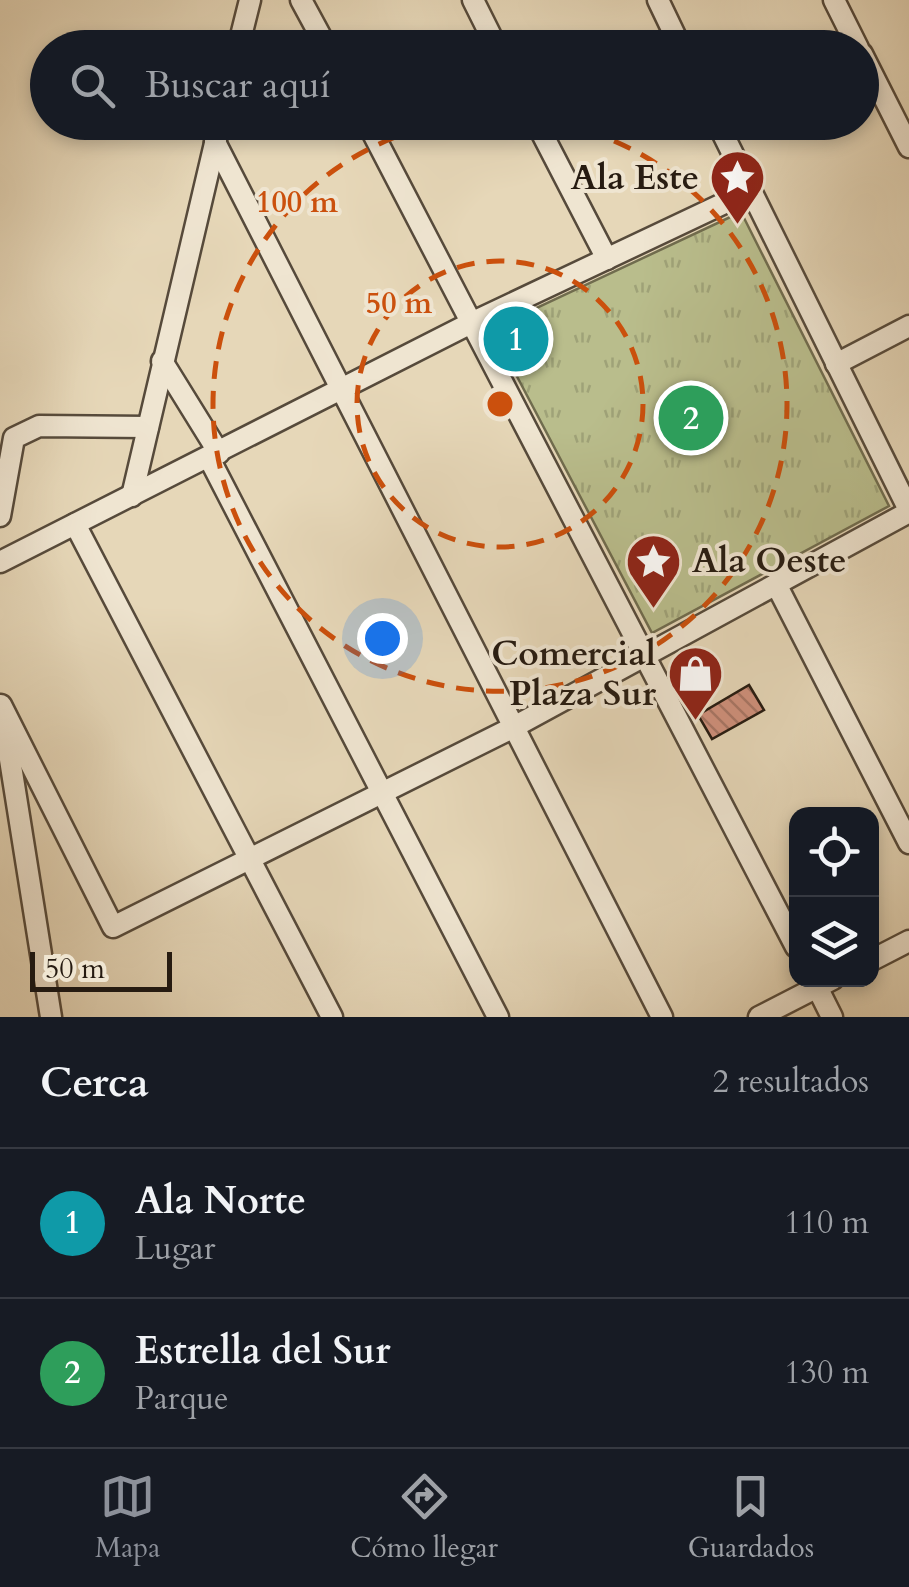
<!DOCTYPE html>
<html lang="es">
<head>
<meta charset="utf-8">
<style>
	body { margin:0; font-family:Cardo,serif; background:#20242c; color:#f1f3f6 }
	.controls { position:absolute; right:30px; bottom:30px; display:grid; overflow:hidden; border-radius:20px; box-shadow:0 5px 15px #0003 }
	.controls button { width:90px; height:90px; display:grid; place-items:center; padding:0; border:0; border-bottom:2px solid #363941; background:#171b24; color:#f1f3f6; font:50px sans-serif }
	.scale { position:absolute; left:30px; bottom:25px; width:142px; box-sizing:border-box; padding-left:10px; border:5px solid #261b11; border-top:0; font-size:28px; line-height:35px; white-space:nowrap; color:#261b11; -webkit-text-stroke:8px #efe5d1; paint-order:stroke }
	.you { position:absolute; left:382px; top:638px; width:35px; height:35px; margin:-25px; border:8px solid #fff; border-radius:50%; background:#1a73e8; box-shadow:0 0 0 15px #1a73e833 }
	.badge { display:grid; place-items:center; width:65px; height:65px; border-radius:50%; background:#8c9099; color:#fff; font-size:32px; font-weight:700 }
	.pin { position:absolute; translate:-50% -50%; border:5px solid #fff; box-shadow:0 2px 10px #0006 }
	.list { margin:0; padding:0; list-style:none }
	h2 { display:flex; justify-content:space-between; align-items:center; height:130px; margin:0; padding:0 40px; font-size:42px }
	h2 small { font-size:32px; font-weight:400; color:#9ea1a6 }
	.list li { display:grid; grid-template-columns:65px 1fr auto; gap:30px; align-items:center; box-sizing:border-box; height:150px; padding:0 40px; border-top:2px solid #363941 }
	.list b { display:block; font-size:38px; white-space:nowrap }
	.list p { margin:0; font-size:32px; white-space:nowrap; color:#9ea1a6 }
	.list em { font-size:32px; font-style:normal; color:#9ea1a6 }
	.icon { flex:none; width:55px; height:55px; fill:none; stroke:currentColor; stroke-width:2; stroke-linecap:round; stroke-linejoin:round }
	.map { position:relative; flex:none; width:909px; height:1017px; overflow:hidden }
	.search { position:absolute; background:#171b24; box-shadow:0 5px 15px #0003; left:30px; right:30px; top:30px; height:110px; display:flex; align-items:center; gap:25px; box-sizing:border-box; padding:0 35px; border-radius:55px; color:#9ea1a6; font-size:38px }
	.sheet { height:430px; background:#171b24 }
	nav { display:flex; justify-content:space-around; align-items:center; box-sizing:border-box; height:140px; border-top:2px solid #363941; background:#171b24; font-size:28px; color:#9ea1a6 }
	nav a { display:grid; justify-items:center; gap:5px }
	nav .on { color:#8c9099 }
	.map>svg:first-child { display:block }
</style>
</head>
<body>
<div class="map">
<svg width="909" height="1017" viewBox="0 0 909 1017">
	<defs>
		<pattern id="grass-tufts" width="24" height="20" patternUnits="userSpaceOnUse" patternTransform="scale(2.5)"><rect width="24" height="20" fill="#b9bd8c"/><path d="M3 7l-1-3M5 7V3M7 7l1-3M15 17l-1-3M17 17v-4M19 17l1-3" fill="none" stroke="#9fa278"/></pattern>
		<pattern id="building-back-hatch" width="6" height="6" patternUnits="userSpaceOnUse" patternTransform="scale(2.5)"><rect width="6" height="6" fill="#d0917d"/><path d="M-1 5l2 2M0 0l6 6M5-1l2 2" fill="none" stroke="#a97665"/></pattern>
	</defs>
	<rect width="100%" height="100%" fill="#e6d7b8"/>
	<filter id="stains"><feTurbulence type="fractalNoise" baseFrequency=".002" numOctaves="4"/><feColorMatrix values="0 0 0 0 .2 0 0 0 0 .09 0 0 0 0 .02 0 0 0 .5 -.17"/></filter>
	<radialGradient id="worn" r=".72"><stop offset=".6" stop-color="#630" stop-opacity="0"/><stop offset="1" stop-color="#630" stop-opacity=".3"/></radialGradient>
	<polygon fill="url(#grass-tufts)" stroke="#706c4e" stroke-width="2.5" points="741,212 889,506 652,633 492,329"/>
	<polygon fill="url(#building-back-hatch)" stroke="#261b11" stroke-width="2.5" points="749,685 764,710 712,739 698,715"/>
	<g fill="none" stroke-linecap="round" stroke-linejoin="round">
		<defs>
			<g id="street">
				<polyline points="301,0 327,48"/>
				<polyline points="473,0 497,48"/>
				<polyline points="658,0 681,48"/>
				<polyline points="834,0 858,48"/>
				<polyline points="238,48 250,0"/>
				<polyline points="862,54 909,147"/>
				<polyline points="367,122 796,947"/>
				<polyline points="536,122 607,259"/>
				<polyline points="717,122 909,510"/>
				<polyline points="215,142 662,1017"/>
				<polyline points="162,361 219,453"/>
				<polyline points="836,364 909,326"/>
				<polyline points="209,458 498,1017"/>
				<polyline points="132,496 220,122"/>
				<polyline points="0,516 14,438 39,426 148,427"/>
				<polyline points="75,524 332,1017"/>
				<polyline points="0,562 473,322 750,191"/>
				<polyline points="776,584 909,843"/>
				<polyline points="1,705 113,927 512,728 909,512"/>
				<polyline points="5,728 51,1017"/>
				<polyline points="872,960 909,941"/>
				<polyline points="813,979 832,1017"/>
				<polyline points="759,1017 833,979"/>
			</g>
		</defs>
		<use href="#street" stroke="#564a3b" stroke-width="25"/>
		<use href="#street" stroke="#efe5d1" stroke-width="20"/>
	</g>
	<g fill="none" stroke="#cb500d" stroke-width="5" stroke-dasharray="18 12">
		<circle cx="500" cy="404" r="143"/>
		<path d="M557 123A287 287 0 1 1 443 123"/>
	</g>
	<defs>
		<symbol id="sight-pin" viewBox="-11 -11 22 30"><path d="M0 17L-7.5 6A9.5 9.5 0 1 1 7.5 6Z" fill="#8f2418" stroke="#efe5d1"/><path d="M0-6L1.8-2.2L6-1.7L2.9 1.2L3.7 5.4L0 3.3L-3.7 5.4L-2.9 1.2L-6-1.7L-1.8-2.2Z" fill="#fff"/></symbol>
		<symbol id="shop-pin" viewBox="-11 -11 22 30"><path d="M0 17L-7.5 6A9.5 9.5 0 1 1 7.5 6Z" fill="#8f2418" stroke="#efe5d1"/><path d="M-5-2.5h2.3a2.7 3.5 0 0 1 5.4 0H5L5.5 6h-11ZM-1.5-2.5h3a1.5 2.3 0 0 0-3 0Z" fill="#fff"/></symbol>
	</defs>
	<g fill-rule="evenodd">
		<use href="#sight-pin" x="706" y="146" width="63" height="86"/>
		<use href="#sight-pin" x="622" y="530" width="63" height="86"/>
		<use href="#shop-pin" x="664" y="642" width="63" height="86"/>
	</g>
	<g text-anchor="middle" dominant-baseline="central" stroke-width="8" stroke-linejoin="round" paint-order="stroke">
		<g font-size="35" font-weight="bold" fill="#261b11" stroke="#efe5d1" text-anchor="end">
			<text x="699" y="178">Ala Este</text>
			<text x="692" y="561" text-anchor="start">Ala Oeste</text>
			<text x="656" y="654">Comercial<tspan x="656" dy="40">Plaza Sur</tspan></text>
		</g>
	</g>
	<circle cx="500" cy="404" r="15" fill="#cb500d" stroke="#efe5d1" stroke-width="5"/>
	<g font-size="30" text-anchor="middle" font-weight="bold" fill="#cb500d" stroke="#efe5d1" stroke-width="8" stroke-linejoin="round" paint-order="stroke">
		<text x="297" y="212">100 m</text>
		<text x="399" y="313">50 m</text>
	</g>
	<rect width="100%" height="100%" filter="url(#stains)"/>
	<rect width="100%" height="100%" fill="url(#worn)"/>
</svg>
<div class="controls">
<button><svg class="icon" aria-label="locate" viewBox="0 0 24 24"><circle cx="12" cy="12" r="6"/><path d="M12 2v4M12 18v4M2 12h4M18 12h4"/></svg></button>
<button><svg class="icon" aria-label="layers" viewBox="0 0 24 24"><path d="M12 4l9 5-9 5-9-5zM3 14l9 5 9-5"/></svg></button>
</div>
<div class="scale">50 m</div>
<div class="you"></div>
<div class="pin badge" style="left:516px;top:339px;background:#0f9aa8">1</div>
<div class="pin badge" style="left:691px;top:418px;background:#2e9e5b">2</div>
<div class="search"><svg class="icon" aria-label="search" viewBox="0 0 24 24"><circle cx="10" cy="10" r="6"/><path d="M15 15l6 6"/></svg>Buscar aquí</div>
</div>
<section class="sheet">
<h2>Cerca<small>2 resultados</small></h2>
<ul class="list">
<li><span class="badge" style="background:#0f9aa8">1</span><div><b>Ala Norte</b><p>Lugar</p></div><em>110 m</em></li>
<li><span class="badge" style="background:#2e9e5b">2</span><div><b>Estrella del Sur</b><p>Parque</p></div><em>130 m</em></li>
</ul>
</section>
<nav>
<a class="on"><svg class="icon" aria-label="map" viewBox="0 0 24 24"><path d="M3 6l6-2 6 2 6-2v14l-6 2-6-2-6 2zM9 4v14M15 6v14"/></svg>Mapa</a>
<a><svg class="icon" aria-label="directions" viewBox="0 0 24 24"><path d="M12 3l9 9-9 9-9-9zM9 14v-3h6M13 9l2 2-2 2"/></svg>Cómo llegar</a>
<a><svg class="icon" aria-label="saved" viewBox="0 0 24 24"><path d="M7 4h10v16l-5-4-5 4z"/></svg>Guardados</a>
</nav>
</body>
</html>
